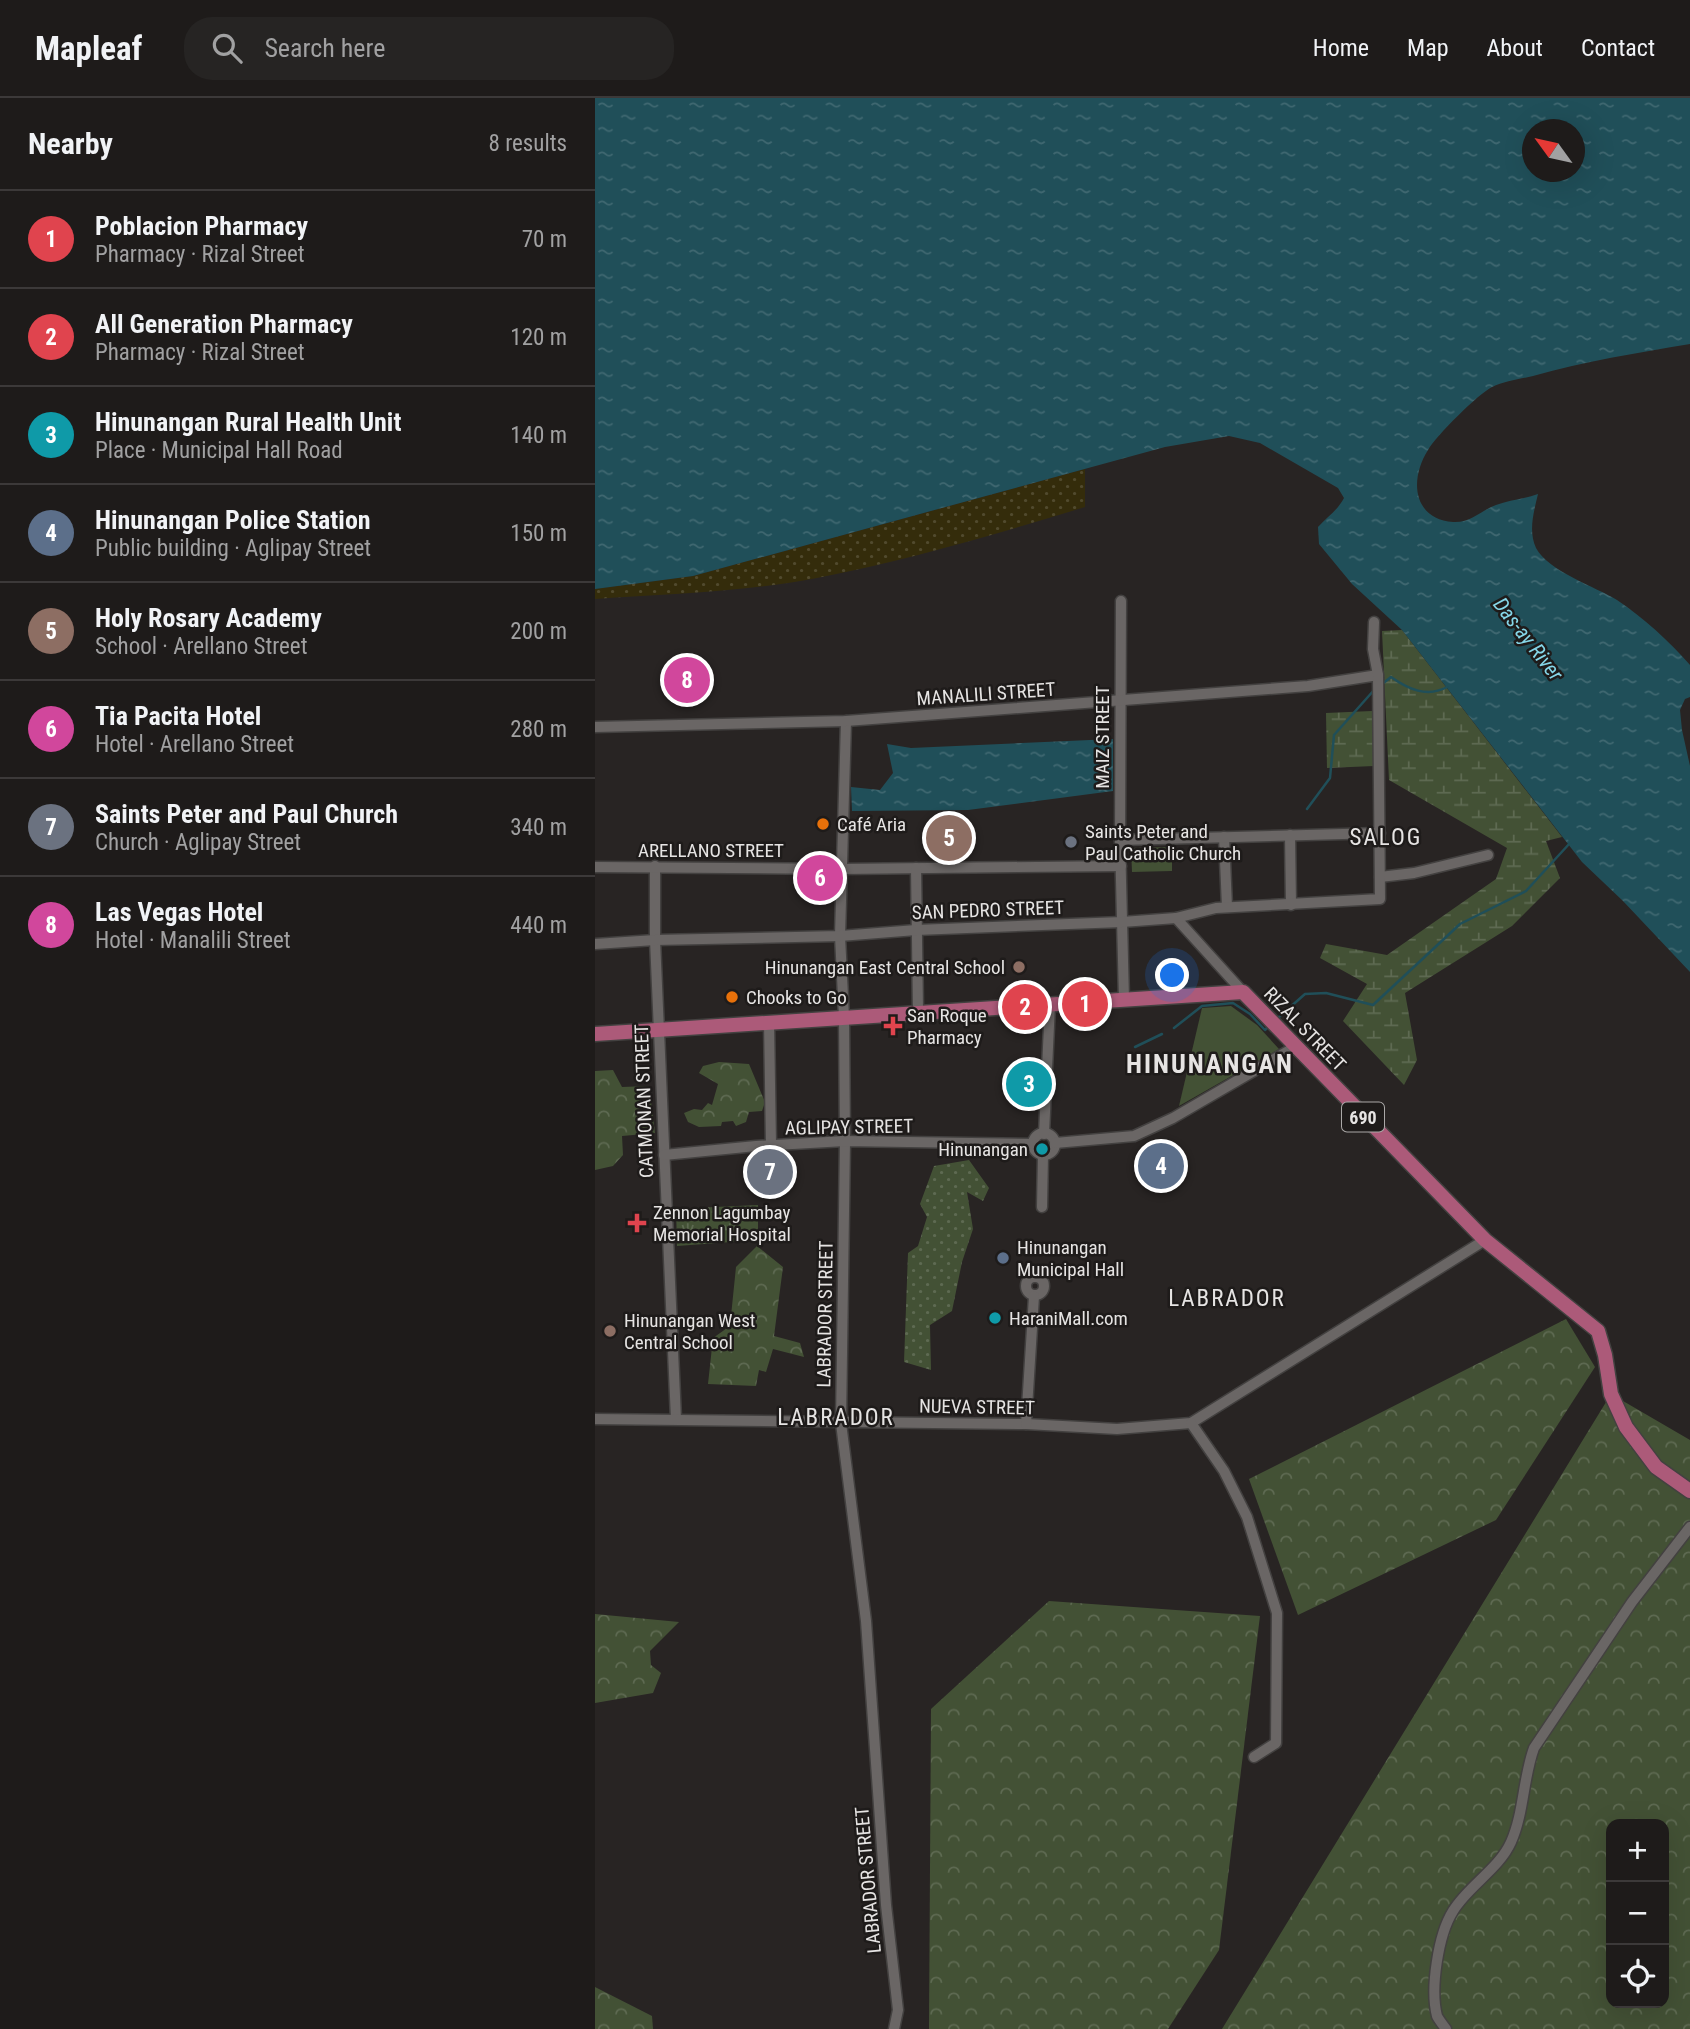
<!DOCTYPE html>
<html lang="en">
<head>
<meta charset="utf-8">
<style>
	body { margin:0; font-family:"Roboto Condensed",sans-serif; background:#262423; color:#f1f3f6 }
	.controls { position:absolute; right:21px; bottom:21px; display:grid; overflow:hidden; border-radius:14px; box-shadow:0 7px 28px #0002 }
	.controls button { width:63px; height:63px; display:grid; place-items:center; padding:0; border:0; border-bottom:2px solid #3c3939; background:#1e1b1a; color:#f1f3f6; font:35px sans-serif }
	.compass { position:absolute; left:927px; top:21px; width:63px; height:63px; border-radius:50%; background:#1e1b1a; box-shadow:0 7px 28px #0002; rotate:303deg }
	.you { position:absolute; left:578px; top:878px; width:24px; height:24px; margin:-18px; border:5px solid #fff; border-radius:50%; background:#1a73e8; box-shadow:0 0 0 10px #1a73e833 }
	.badge { display:grid; place-items:center; width:46px; height:46px; border-radius:50%; background:#1a73e8; color:#fff; font-size:23px; font-weight:700 }
	.pin { position:absolute; translate:-50% -50%; border:4px solid #fff; box-shadow:0 2px 7px #0006 }
	.list { margin:0; padding:0; list-style:none }
	h2 { display:flex; justify-content:space-between; align-items:center; height:91px; margin:0; padding:0 28px; font-size:30px }
	h2 small { font-size:23px; font-weight:400; color:#a1a1a2 }
	.list li { display:grid; grid-template-columns:46px 1fr auto; gap:21px; align-items:center; box-sizing:border-box; height:98px; padding:0 28px; border-top:2px solid #3c3939 }
	.list b { display:block; font-size:26px; white-space:nowrap }
	.list p { margin:0; font-size:23px; white-space:nowrap; color:#a1a1a2 }
	.list em { font-size:23px; font-style:normal; color:#a1a1a2 }
	.icon { flex:none; width:38px; height:38px; fill:none; stroke:currentColor; stroke-width:2; stroke-linecap:round; stroke-linejoin:round }
	.map { position:relative; flex:none; width:1095px; height:1931px; overflow:hidden }
	header { display:flex; align-items:center; gap:42px; box-sizing:border-box; height:98px; padding:0 35px; background:#1e1b1a; border-bottom:2px solid #3c3939 }
	header strong { font-size:33px }
	nav { display:flex; gap:38px; margin-inline-start:auto; font-size:24px }
	.search { width:490px; height:63px; background:#262423; display:flex; align-items:center; gap:18px; box-sizing:border-box; padding:0 24px; border-radius:28px; color:#a1a1a2; font-size:26px }
	main { display:flex }
	aside { flex:1; background:#1e1b1a }
	.map>svg:first-child { display:block }
</style>
</head>
<body>
<header>
<strong>Mapleaf</strong>
<div class="search"><svg class="icon" aria-label="search" viewBox="0 0 24 24"><circle cx="10" cy="10" r="6"/><path d="M15 15l6 6"/></svg>Search here</div>
<nav><a>Home</a><a>Map</a><a>About</a><a>Contact</a></nav>
</header>
<main>
<aside>
<h2>Nearby<small>8 results</small></h2>
<ul class="list">
<li><span class="badge" style="background:#e0444e">1</span><div><b>Poblacion Pharmacy</b><p>Pharmacy · Rizal Street</p></div><em>70 m</em></li>
<li><span class="badge" style="background:#e0444e">2</span><div><b>All Generation Pharmacy</b><p>Pharmacy · Rizal Street</p></div><em>120 m</em></li>
<li><span class="badge" style="background:#0f9aa8">3</span><div><b>Hinunangan Rural Health Unit</b><p>Place · Municipal Hall Road</p></div><em>140 m</em></li>
<li><span class="badge" style="background:#5c6f8a">4</span><div><b>Hinunangan Police Station</b><p>Public building · Aglipay Street</p></div><em>150 m</em></li>
<li><span class="badge" style="background:#8d6e63">5</span><div><b>Holy Rosary Academy</b><p>School · Arellano Street</p></div><em>200 m</em></li>
<li><span class="badge" style="background:#d1479c">6</span><div><b>Tia Pacita Hotel</b><p>Hotel · Arellano Street</p></div><em>280 m</em></li>
<li><span class="badge" style="background:#6b7280">7</span><div><b>Saints Peter and Paul Church</b><p>Church · Aglipay Street</p></div><em>340 m</em></li>
<li><span class="badge" style="background:#d1479c">8</span><div><b>Las Vegas Hotel</b><p>Hotel · Manalili Street</p></div><em>440 m</em></li>
</ul>
</aside>
<div class="map">
<svg width="1095" height="1931" viewBox="0 0 1095 1931">
	<defs>
		<pattern id="grass-tufts" width="24" height="20" patternUnits="userSpaceOnUse" patternTransform="scale(1.75)"><rect width="24" height="20" fill="#435135"/><path d="M3 7l-1-3M5 7V3M7 7l1-3M15 17l-1-3M17 17v-4M19 17l1-3" fill="none" stroke="#5e6a52"/></pattern>
		<pattern id="forest-crowns" width="20" height="18" patternUnits="userSpaceOnUse" patternTransform="scale(1.75)"><rect width="20" height="18" fill="#435135"/><path d="M2 6a3 3 0 1 1 6 0M12 15a3 3 0 1 1 6 0" fill="none" stroke="#5e6a52"/></pattern>
		<pattern id="wetland-marsh" width="20" height="14" patternUnits="userSpaceOnUse" patternTransform="scale(1.75)"><rect width="20" height="14" fill="#435135"/><path d="M1 5h8M5 5V1M11 12h8M15 12V8" fill="none" stroke="#5e6a52"/></pattern>
		<pattern id="sand-dots" width="8" height="8" patternUnits="userSpaceOnUse" patternTransform="scale(1.75)"><rect width="8" height="8" fill="#342c0b"/><path d="M2 2h.1M6 6h.1" fill="none" stroke="#514a2e" stroke-width="1.8" stroke-linecap="round"/></pattern>
		<pattern id="garden-dots" width="8" height="8" patternUnits="userSpaceOnUse" patternTransform="scale(1.75)"><rect width="8" height="8" fill="#435135"/><path d="M2 2h.1M6 6h.1" fill="none" stroke="#5e6a52" stroke-width="1.8" stroke-linecap="round"/></pattern>
		<pattern id="water-ripples" width="26" height="14" patternUnits="userSpaceOnUse" patternTransform="scale(1.75)"><rect width="26" height="14" fill="#204f59"/><path d="M2 4q2-2 4 0t4 0M15 11q2-2 4 0t4 0" fill="none" stroke="#406871"/></pattern>
	</defs>
	<rect width="100%" height="100%" fill="#282423"/>
	<polygon fill="url(#grass-tufts)" points="163,1107 163,1142 82,1148 81,1110 85,1111 85,1122 99,1123 99,1110"/>
	<g fill="url(#forest-crowns)" fill-rule="evenodd">
		<polygon points="124,964 154,966 170,1004 167,1013 154,1014 151,1024 141,1028 138,1023 127,1024 126,1028 104,1029 93,1024 89,1015 99,1011 107,1012 113,1005 117,1007 123,986 104,975 108,968"/>
		<polygon points="18,972 27,989 54,988 60,1035 27,1038 28,1057 18,1068 0,1072 0,973"/>
		<polygon points="162,1148 188,1169 179,1238 205,1245 209,1259 178,1251 171,1274 164,1272 161,1288 113,1286 118,1240 135,1228 141,1169"/>
		<polygon points="971,1221 1000,1269 901,1422 703,1517 654,1381"/>
		<path d="M 1016,1296 L 1095,1342 L 1095,1931 L 627,1931 ZM 1016,1726 L 1069,1726 L 1069,1905 L 1016,1905 Z"/>
		<polygon points="454,1503 665,1518 624,1852 573,1931 334,1931 336,1611"/>
		<polygon points="0,1516 84,1524 55,1553 56,1567 66,1575 58,1595 0,1605"/>
		<polygon points="0,1889 57,1918 58,1931 0,1931"/>
	</g>
	<g fill="url(#wetland-marsh)">
		<polygon points="807,532 967,739 951,743 965,780 917,828 810,895 822,962 809,987 748,923 772,886 725,860 731,846 792,857 901,781 912,750 794,682 787,533"/>
		<polygon points="777,613 779,668 732,670 731,615"/>
	</g>
	<path fill="url(#sand-dots)" d="M 490,371 L 490,409 C 402,436 313,462 222,480 C 150,494 74,496 0,501 L 0,491 L 98,478 Z"/>
	<g fill="#435135">
		<polygon points="577,749 577,773 537,774 536,750"/>
		<polygon points="636,908 662,927 684,951 584,1008 607,910"/>
	</g>
	<polygon fill="url(#garden-dots)" points="374,1062 394,1090 388,1103 372,1094 378,1131 367,1164 357,1213 335,1227 336,1272 309,1264 313,1155 323,1148 332,1119 325,1106 339,1068"/>
	<g fill="url(#water-ripples)" fill-rule="evenodd">
		<path d="M 0,0 L 1095,0 L 1095,246 C 1042,255 990,263 938,278 C 925,281 909,283 897,289 C 883,296 841,338 833,352 C 814,382 818,421 858,424 C 876,425 885,413 901,407 C 914,402 929,401 943,396 C 939,413 933,433 941,450 C 953,473 1001,489 1022,502 C 1049,520 1074,543 1095,567 L 1095,599 L 1090,601 L 1085,612 L 1087,632 L 1095,668 L 1095,874 L 1028,803 L 987,764 L 807,532 L 757,486 L 724,446 L 723,429 C 733,418 742,413 749,400 L 743,390 L 665,345 L 634,338 L 570,349 L 98,478 L 0,491 ZM 937,32 L 979,32 L 979,74 L 937,74 Z"/>
		<polygon points="518,641 518,693 373,712 257,713 256,689 285,692 298,675 292,646 316,650"/>
	</g>
	<g fill="none" stroke-linecap="round" stroke-linejoin="round">
		<g stroke="#204f59" stroke-width="2.5">
			<path d="M 786,587 L 796,579 C 813,591 832,600 852,589"/>
			<polyline points="712,711 735,680 739,637 780,591"/>
			<polyline points="684,919 710,896 731,895 778,907 865,826 931,793 975,745"/>
			<polyline points="579,930 607,908 638,905 655,916 670,932 672,930"/>
			<polyline points="540,949 567,936"/>
		</g>
		<defs>
			<g id="minor">
				<polyline points="526,503 525,742 529,902"/>
				<polyline points="251,623 245,838 249,919 250,1043 246,1325 271,1523 291,1807 303,1912 299,1931"/>
				<polyline points="0,629 251,623 713,588 783,577"/>
				<polyline points="695,737 696,807"/>
				<polyline points="629,739 632,809"/>
				<polyline points="525,742 785,735"/>
				<polyline points="60,768 60,842 81,1321"/>
				<polyline points="0,769 246,771 526,768"/>
				<polyline points="321,770 323,913"/>
				<polyline points="785,779 819,775 893,757"/>
				<polyline points="581,820 648,894"/>
				<polyline points="0,846 60,842 245,838 321,832 527,824 581,820 621,810 785,801 783,577 778,551 779,524"/>
				<polyline points="174,924 176,1047"/>
				<circle cx="449" cy="1046" r="11"/>
				<polyline points="449,1036 455,906"/>
				<polyline points="460,1045 539,1038 578,1020 700,949"/>
				<polyline points="69,1057 161,1048 250,1043 439,1046"/>
				<polyline points="447,1109 448,1057"/>
				<circle cx="440" cy="1188" r="9"/>
				<polyline points="0,1321 431,1326 522,1331 596,1325 890,1142"/>
				<polyline points="596,1325 629,1373 652,1419 682,1515 681,1645 659,1659"/>
				<polyline points="431,1326 439,1198"/>
				<path d="M 851,1931 C 848,1927 844,1922 842,1918 C 835,1891 843,1837 858,1813 C 873,1788 904,1771 916,1744 C 929,1715 928,1680 939,1650 L 1037,1504 L 1095,1429"/>
			</g>
			<polyline id="major" points="0,936 648,894 890,1142 1003,1233 1010,1257 1016,1296 1031,1329 1061,1369 1095,1393"/>
		</defs>
		<use href="#minor" stroke="#434140" stroke-width="13"/>
		<use href="#major" stroke="#434140" stroke-width="17"/>
		<use href="#minor" stroke="#6a6665" stroke-width="10"/>
		<use href="#major" stroke="#ac5a79" stroke-width="14"/>
	</g>
	<g fill="#e8710a" stroke="#1e1b1a" stroke-width="2.5">
		<circle cx="228" cy="726" r="7"/>
		<circle cx="137" cy="899" r="7"/>
	</g>
	<circle fill="#6b7280" stroke="#1e1b1a" stroke-width="2.5" cx="476" cy="744" r="7"/>
	<g fill="#8d6e63" stroke="#1e1b1a" stroke-width="2.5">
		<circle cx="424" cy="869" r="7"/>
		<circle cx="15" cy="1233" r="7"/>
	</g>
	<g fill="#e0444e" stroke="#1e1b1a" stroke-width="2.5">
		<path d="M294.5 917.5h7v7h7v7h-7v7h-7v-7h-7v-7h7z"/>
		<path d="M38.5 1114.5h7v7h7v7h-7v7h-7v-7h-7v-7h7z"/>
	</g>
	<g fill="#0f9aa8" stroke="#1e1b1a" stroke-width="2.5">
		<circle cx="447" cy="1051" r="7"/>
		<circle cx="400" cy="1220" r="7"/>
	</g>
	<circle fill="#5c6f8a" stroke="#1e1b1a" stroke-width="2.5" cx="408" cy="1160" r="7"/>
	<g text-anchor="middle" dominant-baseline="central" stroke-width="5" stroke-linejoin="round" paint-order="stroke">
		<rect fill="#1e1b1a" stroke="#aaa8a7" stroke-width="2" x="747" y="1004.5" width="42" height="29" rx="5"/>
		<g font-size="18" font-weight="bold" fill="#e6e4e3">
			<text x="768" y="1019">690</text>
		</g>
		<g font-size="19" fill="#e6e4e3" stroke="#1e1b1a">
			<text transform="translate(391 596) rotate(-4)">MANALILI STREET</text>
			<text transform="translate(507 639) rotate(-90)">MAIZ STREET</text>
			<text x="116" y="752">ARELLANO STREET</text>
			<text transform="translate(393 812) rotate(-2)">SAN PEDRO STREET</text>
			<text transform="translate(710 931) rotate(46)">RIZAL STREET</text>
			<text transform="translate(49 1003) rotate(-92)">CATMONAN STREET</text>
			<text transform="translate(254 1029) rotate(-1)">AGLIPAY STREET</text>
			<text transform="translate(230 1216) rotate(-89)">LABRADOR STREET</text>
			<text transform="translate(382 1309) rotate(1)">NUEVA STREET</text>
			<text transform="translate(273 1782) rotate(-95)">LABRADOR STREET</text>
		</g>
		<g font-size="19" fill="#e6e4e3" stroke="#1e1b1a" text-anchor="start">
			<text x="242" y="726">Café Aria</text>
			<text x="490" y="733">Saints Peter and<tspan x="490" dy="22">Paul Catholic Church</tspan></text>
			<text x="410" y="869" text-anchor="end">Hinunangan East Central School</text>
			<text x="151" y="899">Chooks to Go</text>
			<text x="312" y="917">San Roque<tspan x="312" dy="22">Pharmacy</tspan></text>
			<text x="433" y="1051" text-anchor="end">Hinunangan</text>
			<text x="58" y="1114">Zennon Lagumbay<tspan x="58" dy="22">Memorial Hospital</tspan></text>
			<text x="422" y="1149">Hinunangan<tspan x="422" dy="22">Municipal Hall</tspan></text>
			<text x="414" y="1220">HaraniMall.com</text>
			<text x="29" y="1222">Hinunangan West<tspan x="29" dy="22">Central School</tspan></text>
		</g>
		<g font-size="21" font-style="italic" fill="#85d6e8" stroke="#1e1b1a">
			<text transform="translate(933 541) rotate(52)">Das-ay River</text>
		</g>
		<g font-size="23" letter-spacing="2" fill="#e6e4e3" stroke="#1e1b1a">
			<text x="791" y="739">SALOG</text>
			<text x="632" y="1200">LABRADOR</text>
			<text x="241" y="1319">LABRADOR</text>
		</g>
		<g font-size="26" font-weight="bold" letter-spacing="2" fill="#e6e4e3" stroke="#1e1b1a">
			<text x="615" y="966">HINUNANGAN</text>
		</g>
	</g>
</svg>
<div class="controls">
<button>+</button>
<button>−</button>
<button><svg class="icon" aria-label="locate" viewBox="0 0 24 24"><circle cx="12" cy="12" r="6"/><path d="M12 2v4M12 18v4M2 12h4M18 12h4"/></svg></button>
</div>
<svg class="compass" viewBox="-18 -18 36 36"><path d="M0-13l5 13h-10z" fill="#e53935"/><path d="M0 13l5-13h-10z" fill="#a1a1a2"/></svg>
<div class="you"></div>
<div class="pin badge" style="left:490px;top:906px;background:#e0444e">1</div>
<div class="pin badge" style="left:430px;top:909px;background:#e0444e">2</div>
<div class="pin badge" style="left:434px;top:986px;background:#0f9aa8">3</div>
<div class="pin badge" style="left:566px;top:1068px;background:#5c6f8a">4</div>
<div class="pin badge" style="left:354px;top:740px;background:#8d6e63">5</div>
<div class="pin badge" style="left:225px;top:780px;background:#d1479c">6</div>
<div class="pin badge" style="left:175px;top:1074px;background:#6b7280">7</div>
<div class="pin badge" style="left:92px;top:582px;background:#d1479c">8</div>
</div>
</main>
</body>
</html>
